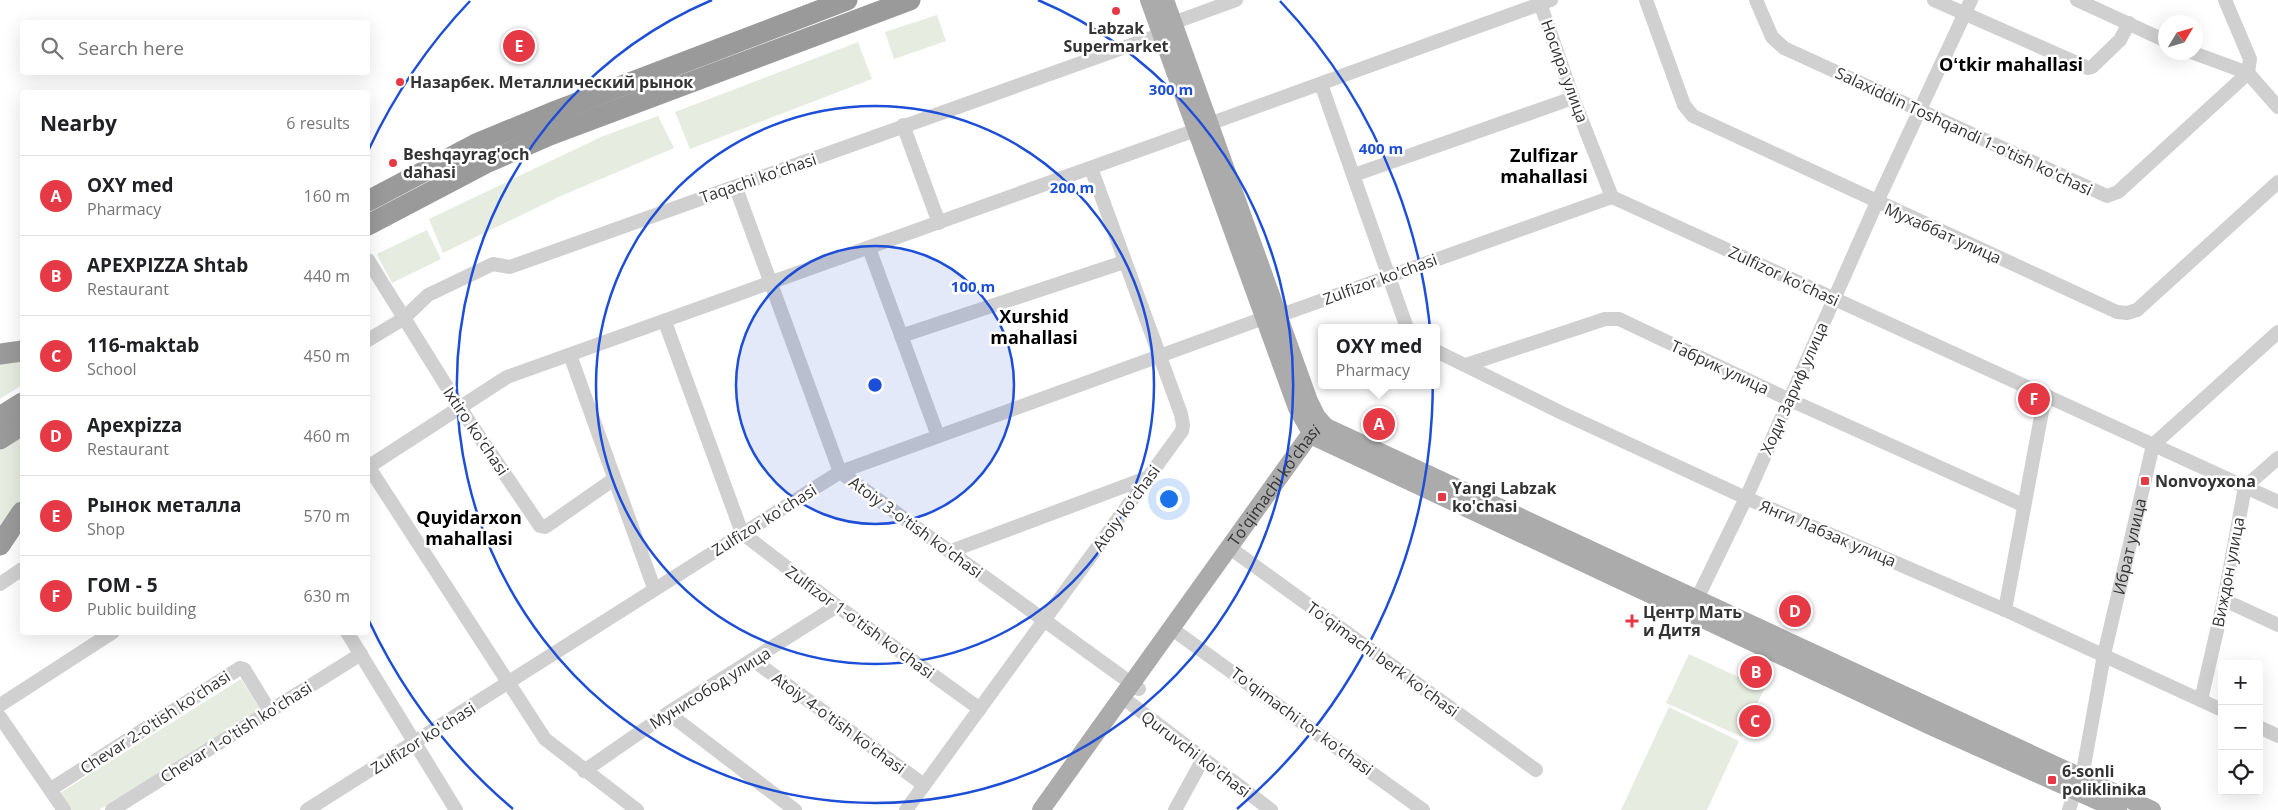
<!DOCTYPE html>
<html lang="en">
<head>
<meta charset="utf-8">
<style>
	body { margin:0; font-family:"Open Sans",sans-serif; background:#f6f6f6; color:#202124 }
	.controls { position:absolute; right:15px; bottom:15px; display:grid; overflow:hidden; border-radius:5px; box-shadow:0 5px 20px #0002 }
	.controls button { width:45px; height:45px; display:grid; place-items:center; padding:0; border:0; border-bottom:1px solid #e0e0e0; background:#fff; color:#202124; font:25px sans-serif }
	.compass { position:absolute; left:2158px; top:15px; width:45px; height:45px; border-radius:50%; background:#fff; box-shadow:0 5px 20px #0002; rotate:52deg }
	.you { position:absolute; left:1168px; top:498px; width:18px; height:18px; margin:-12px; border:4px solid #fff; border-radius:50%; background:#1a73e8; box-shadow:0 0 0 8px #1a73e833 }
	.badge { display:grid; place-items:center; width:32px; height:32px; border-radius:50%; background:#e63946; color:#fff; font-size:16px; font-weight:700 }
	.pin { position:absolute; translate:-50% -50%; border:2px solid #fff; box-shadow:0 1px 5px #0006 }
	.popup { position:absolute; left:1318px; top:324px; width:122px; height:65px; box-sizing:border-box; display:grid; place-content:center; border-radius:5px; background:#fff; filter:drop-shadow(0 1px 4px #0005); font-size:16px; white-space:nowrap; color:#757577 }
	.popup b { font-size:19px; color:#202124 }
	.popup::after { content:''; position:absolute; left:50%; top:100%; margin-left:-10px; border:10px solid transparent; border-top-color:#fff }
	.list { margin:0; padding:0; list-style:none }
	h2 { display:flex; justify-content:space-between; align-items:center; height:65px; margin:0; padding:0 20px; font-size:21px }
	h2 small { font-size:16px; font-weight:400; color:#757577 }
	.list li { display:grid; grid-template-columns:32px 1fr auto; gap:15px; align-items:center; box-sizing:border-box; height:80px; padding:0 20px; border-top:1px solid #e0e0e0 }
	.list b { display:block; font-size:19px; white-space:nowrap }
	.list p { margin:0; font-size:16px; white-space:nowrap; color:#757577 }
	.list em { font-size:16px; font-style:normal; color:#757577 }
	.icon { flex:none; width:28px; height:28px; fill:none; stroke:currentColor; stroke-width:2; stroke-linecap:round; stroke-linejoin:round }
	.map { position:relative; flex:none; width:2278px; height:810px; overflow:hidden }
	.search { position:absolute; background:#fff; box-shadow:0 5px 20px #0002; left:20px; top:20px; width:350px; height:55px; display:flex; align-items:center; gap:12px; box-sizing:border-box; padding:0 18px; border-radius:5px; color:#757577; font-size:19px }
	.panel { position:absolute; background:#fff; box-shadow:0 5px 20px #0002; left:20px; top:90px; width:350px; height:545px; border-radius:5px }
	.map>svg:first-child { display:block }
</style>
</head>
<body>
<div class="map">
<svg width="2278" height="810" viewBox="0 0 2278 810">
	<rect width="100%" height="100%" fill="#fff"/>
	<g fill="#e6ecdf">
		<polygon points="937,15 946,41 894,59 885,32"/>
		<polygon points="858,42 872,79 690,149 675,112"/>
		<polygon points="658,116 674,148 563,195 443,253 429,219 601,137"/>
		<polygon points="427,230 441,259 392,283 377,254"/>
		<polygon points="22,358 22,385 0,399 0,360"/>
		<polygon points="22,435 22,499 0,534 0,450"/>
		<polygon points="1689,654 1764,689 1742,737 1666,703"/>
		<polygon points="241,679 260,709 99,810 70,810 60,793"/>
		<polygon points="1669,707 1739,741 1707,810 1621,810"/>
	</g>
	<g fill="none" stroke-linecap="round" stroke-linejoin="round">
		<g stroke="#d0d0d0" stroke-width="14">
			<polyline points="1539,0 1573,98 1612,197"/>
			<polyline points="1646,0 1684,105 1693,116 2117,312 2127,313 2137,310 2278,182"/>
			<polyline points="1756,0 1772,37 1784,48 2107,196 2118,192 2248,73 2191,52"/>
			<polyline points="1934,0 2088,68 2092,67 2120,40 2129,23"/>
			<polyline points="2077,0 2166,41"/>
			<polyline points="2225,0 2250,59 2248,73 2278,107"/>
			<polyline points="1173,23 1236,0"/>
			<polyline points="1321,84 1407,328"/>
			<polyline points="1209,124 1551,0"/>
			<polyline points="903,125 939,223"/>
			<polyline points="1354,175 1573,98"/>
			<polyline points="736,188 840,472 1139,689"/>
			<polyline points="869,248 938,436"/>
			<polyline points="368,260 460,408 540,526 545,527 551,523 614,479"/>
			<polyline points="1278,316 1612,197 2278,502"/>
			<polyline points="665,322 742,533 837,606 980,709"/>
			<polyline points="901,336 1124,262"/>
			<polyline points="368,340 403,319 428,295 493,264 510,267 1162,34"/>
			<polyline points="1436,351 1562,413 1746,498 2005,610 2222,710"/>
			<polyline points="570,355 654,588"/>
			<polyline points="1466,365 1605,319 1619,319 1788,399 2023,505"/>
			<polyline points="368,466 545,739 637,810"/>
			<polyline points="368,467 507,377 1196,130"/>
			<polyline points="1230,548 1536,770"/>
			<polyline points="951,551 1149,477"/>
			<polyline points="0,584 22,569"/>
			<polyline points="2224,600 2278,625"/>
			<polyline points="1693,607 1746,498 1877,202 1971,0"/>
			<polyline points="2005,610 2045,395"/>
			<polyline points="347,632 456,810"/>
			<polyline points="1179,634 1423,810"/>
			<polyline points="753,660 924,785"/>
			<polyline points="1122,697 1271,810"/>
			<polyline points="2201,700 2224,600 2245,487 2278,458"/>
			<polyline points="0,705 113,632"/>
			<polyline points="668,713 795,810"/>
			<polyline points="0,717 64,810"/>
			<polyline points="2259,727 2278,736"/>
			<polyline points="584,771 668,713 837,606"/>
			<path id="s1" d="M 2080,777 L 2084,766 L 2104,655 L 2153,445 L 2278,332"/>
			<polyline points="51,789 240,668 244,669 269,710"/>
			<polyline points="112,810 361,654"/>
			<polyline points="307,810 840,472 1264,318"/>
			<polyline points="906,810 1182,431 1183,425 1181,414 1091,168"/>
			<polyline points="1175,810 1203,759"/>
			<polyline points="2069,810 2075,790"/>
		</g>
		<g stroke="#ababab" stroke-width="18">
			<polyline points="1149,0 1297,408 1307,426 1317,438 1933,727 2118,810"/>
			<polyline points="1165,0 1309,401 1317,417 1326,427 2152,810"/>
			<path id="s2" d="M 1041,810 L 1311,433 L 1321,426"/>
		</g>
		<g stroke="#9a9a9a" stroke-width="21">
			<polyline points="368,201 476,144 556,111 847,0"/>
			<polyline points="368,225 486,163 550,135 910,0"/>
			<polyline points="0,354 22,351"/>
			<polyline points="0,417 22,403"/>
			<polyline points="0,439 22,425"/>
			<polyline points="0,545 22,512"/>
		</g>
	</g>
	<circle cx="875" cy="385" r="139" fill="#1d4ed8" fill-opacity=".12"/>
	<g fill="none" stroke="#1d4ed8" stroke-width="2.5">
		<circle cx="875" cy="385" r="139"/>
		<circle cx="875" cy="385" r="279"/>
		<path d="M1038 0A418 418 0 1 1 712 0"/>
		<path d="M513 809A558 558 0 0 1 369 621M369 149A558 558 0 0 1 470 1M1280 1A558 558 0 0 1 1237 809"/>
	</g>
	<g fill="#e63946" stroke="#fff" stroke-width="2">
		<circle cx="1116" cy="11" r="5"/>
		<circle cx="400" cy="82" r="5"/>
		<circle cx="393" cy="163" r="5"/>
		<rect x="2140" y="476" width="10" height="10" rx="2.5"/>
		<rect x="1437" y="492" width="10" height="10" rx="2.5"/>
		<path d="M1629.5 613.5h5v5h5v5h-5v5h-5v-5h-5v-5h5z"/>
		<rect x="2047" y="775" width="10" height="10" rx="2.5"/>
	</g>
	<g text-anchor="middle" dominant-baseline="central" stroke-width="5" stroke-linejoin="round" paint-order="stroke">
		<g font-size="16" font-weight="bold" fill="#333" stroke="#fff" text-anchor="start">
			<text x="1116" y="28" text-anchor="middle">Labzak<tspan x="1116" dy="18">Supermarket</tspan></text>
			<text x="410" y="82">Назарбек. Металлический рынок</text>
			<text x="403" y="154">Beshqayrag'och<tspan x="403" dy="18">dahasi</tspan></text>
			<text x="2155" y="481">Nonvoyxona</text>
			<text x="1452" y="488">Yangi Labzak<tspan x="1452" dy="18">ko'chasi</tspan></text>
			<text x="1643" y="612">Центр Мать<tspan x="1643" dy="18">и Дитя</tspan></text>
			<text x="2062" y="771">6-sonli<tspan x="2062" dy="18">poliklinika</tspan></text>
		</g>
		<g font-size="16" fill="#333" stroke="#fff">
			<text transform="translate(1565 71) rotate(70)">Носира улица</text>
			<text transform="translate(1964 131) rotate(25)">Salaxiddin Toshqandi 1-o'tish ko'chasi</text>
			<text transform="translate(758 178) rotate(-19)">Taqachi koʻchasi</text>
			<text transform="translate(1943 233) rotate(24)">Мухаббат улица</text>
			<text transform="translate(1784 276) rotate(25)">Zulfizor ko'chasi</text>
			<text transform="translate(1380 279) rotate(-20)">Zulfizor ko'chasi</text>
			<text transform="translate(1720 367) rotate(25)">Табрик улица</text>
			<text transform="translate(1794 388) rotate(-66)">Ходи Зариф улица</text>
			<text transform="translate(476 431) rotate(56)">Ixtiro ko'chasi</text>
			<text stroke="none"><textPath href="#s2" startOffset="400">To'qimachi ko'chasi</textPath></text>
			<text transform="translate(1126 508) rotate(-54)">Atoiy koʻchasi</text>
			<text transform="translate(764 520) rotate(-32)">Zulfizor ko'chasi</text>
			<text transform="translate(916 527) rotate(36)">Atoiy 3-o'tish ko'chasi</text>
			<text transform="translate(1828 533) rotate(23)">Янги Лабзак улица</text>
			<text stroke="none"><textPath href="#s1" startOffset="236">Ибрат улица</textPath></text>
			<text transform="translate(2228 572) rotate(-79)">Виждон улица</text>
			<text transform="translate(860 622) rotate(36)">Zulfizor 1-o'tish ko'chasi</text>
			<text transform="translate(1383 659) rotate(36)">To'qimachi berk ko'chasi</text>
			<text transform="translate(710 688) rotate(-32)">Мунисобод улица</text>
			<text transform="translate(1302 721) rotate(36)">To'qimachi tor ko'chasi</text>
			<text transform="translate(155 722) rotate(-33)">Chevar 2-o'tish ko'chasi</text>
			<text transform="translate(839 723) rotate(36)">Atoiy 4-o'tish ko'chasi</text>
			<text transform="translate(236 732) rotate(-32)">Chevar 1-o'tish ko'chasi</text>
			<text transform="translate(423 738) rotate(-32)">Zulfizor ko'chasi</text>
			<text transform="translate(1196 754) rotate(37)">Quruvchi ko'chasi</text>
		</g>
		<g font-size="18" font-weight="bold" fill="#000" stroke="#fff">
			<text x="2011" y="64">Oʻtkir mahallasi</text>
			<text x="1544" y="155">Zulfizar<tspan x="1544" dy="21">mahallasi</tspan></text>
			<text x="1034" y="316">Xurshid<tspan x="1034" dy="21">mahallasi</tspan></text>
			<text x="469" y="517">Quyidarxon<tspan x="469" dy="21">mahallasi</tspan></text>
		</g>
	</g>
	<circle cx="875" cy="385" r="8" fill="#1d4ed8" stroke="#fff" stroke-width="2.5"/>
	<g font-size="15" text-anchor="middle" font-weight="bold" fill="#1d4ed8" stroke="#fff" stroke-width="5" stroke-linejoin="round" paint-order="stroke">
		<text x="1171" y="95">300 m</text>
		<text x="1381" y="154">400 m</text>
		<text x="1072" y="193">200 m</text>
		<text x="973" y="292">100 m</text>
	</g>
</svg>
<div class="controls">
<button>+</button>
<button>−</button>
<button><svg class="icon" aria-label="locate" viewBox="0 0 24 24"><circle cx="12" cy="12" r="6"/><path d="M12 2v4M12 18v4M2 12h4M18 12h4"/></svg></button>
</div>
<svg class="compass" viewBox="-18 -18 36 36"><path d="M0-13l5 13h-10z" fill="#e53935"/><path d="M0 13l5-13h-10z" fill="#757577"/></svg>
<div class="you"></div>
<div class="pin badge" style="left:1379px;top:424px">A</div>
<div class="popup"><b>OXY med</b>Pharmacy</div>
<div class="pin badge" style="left:1756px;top:672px">B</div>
<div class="pin badge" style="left:1755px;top:721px">C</div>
<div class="pin badge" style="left:1795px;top:611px">D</div>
<div class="pin badge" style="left:519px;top:46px">E</div>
<div class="pin badge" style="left:2034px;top:399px">F</div>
<div class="search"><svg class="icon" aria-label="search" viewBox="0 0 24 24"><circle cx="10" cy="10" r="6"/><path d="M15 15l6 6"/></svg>Search here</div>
<section class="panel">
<h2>Nearby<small>6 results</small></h2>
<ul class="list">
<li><span class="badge">A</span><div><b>OXY med</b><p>Pharmacy</p></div><em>160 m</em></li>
<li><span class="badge">B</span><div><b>APEXPIZZA Shtab</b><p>Restaurant</p></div><em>440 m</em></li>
<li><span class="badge">C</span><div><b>116-maktab</b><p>School</p></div><em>450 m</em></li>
<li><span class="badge">D</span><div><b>Apexpizza</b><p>Restaurant</p></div><em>460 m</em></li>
<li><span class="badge">E</span><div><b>Рынок металла</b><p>Shop</p></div><em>570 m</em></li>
<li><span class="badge">F</span><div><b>ГОМ - 5</b><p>Public building</p></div><em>630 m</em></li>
</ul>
</section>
</div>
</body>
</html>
